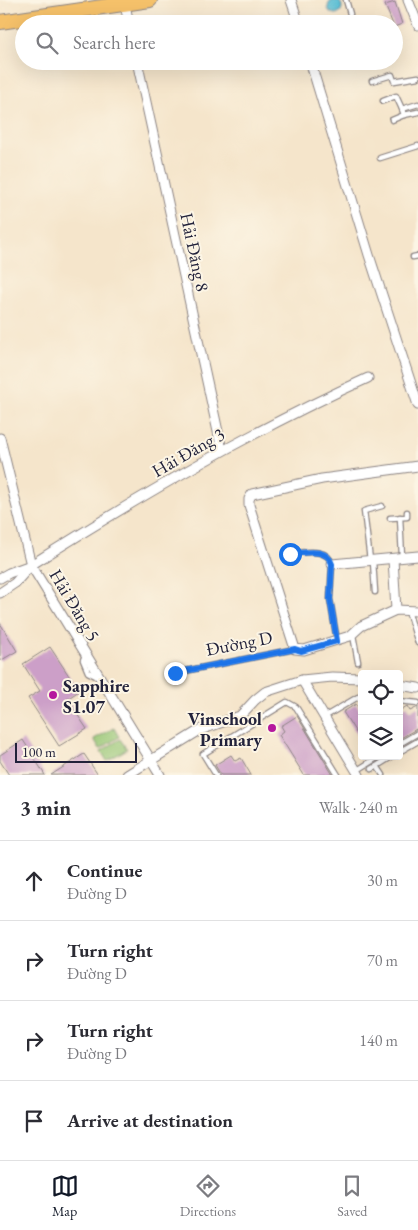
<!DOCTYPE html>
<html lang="en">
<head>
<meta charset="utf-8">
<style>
	body { margin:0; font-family:"EB Garamond",serif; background:#f2f2f3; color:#2b2b33 }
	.controls { position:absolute; right:15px; bottom:15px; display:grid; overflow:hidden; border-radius:5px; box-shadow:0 5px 20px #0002 }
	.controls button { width:45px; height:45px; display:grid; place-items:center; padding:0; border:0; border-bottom:1px solid #e1e1e2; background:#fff; color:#2b2b33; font:25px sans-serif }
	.scale { position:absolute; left:15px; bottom:12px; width:122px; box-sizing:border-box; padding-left:5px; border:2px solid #22223b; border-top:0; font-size:14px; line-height:18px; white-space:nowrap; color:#22223b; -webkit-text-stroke:4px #fcf5e5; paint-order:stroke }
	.stop { position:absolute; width:15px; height:15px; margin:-11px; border:4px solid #1a73e8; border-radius:50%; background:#fff }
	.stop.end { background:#1a73e8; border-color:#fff; box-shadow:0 1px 5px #0008 }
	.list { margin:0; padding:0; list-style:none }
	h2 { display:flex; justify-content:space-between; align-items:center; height:65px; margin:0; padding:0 20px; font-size:21px }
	h2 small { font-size:16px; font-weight:400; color:#7c7c81 }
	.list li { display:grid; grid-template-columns:32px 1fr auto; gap:15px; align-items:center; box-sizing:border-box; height:80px; padding:0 20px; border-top:1px solid #e1e1e2 }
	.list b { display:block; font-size:19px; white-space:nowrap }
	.list p { margin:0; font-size:16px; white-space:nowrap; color:#7c7c81 }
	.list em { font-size:16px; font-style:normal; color:#7c7c81 }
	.icon { flex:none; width:28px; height:28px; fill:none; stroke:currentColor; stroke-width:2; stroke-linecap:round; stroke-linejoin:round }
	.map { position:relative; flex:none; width:418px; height:775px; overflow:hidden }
	.search { position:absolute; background:#fff; box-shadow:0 5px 20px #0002; left:15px; right:15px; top:15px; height:55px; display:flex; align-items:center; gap:12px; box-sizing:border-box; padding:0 18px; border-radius:28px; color:#7c7c81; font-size:19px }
	.sheet { height:385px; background:#fff }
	nav { display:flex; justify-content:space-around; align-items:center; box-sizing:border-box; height:70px; border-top:1px solid #e1e1e2; background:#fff; font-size:14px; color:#7c7c81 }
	nav a { display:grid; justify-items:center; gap:2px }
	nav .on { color:#111827 }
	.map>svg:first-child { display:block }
</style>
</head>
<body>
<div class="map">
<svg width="418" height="775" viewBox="0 0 418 775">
	<rect width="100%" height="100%" fill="#fcf5e5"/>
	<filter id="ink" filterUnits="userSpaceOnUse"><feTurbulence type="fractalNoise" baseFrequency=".02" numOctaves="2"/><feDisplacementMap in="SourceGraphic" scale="10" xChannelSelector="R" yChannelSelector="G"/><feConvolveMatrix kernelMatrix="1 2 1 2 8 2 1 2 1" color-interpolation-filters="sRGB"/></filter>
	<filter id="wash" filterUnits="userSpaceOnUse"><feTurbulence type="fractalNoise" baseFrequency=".0096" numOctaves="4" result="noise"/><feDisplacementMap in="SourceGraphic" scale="20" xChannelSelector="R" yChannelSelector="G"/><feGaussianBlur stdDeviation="1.12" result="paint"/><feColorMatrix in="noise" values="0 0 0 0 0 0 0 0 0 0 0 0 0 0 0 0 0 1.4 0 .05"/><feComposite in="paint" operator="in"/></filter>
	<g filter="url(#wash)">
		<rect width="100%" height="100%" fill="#f5e5cb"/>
		<g fill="#97c675" stroke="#5c7458">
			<polygon points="114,728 119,737 100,749 94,739"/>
			<polygon points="120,739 127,749 107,761 101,751"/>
		</g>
		<circle fill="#56bdd4" stroke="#3c7088" cx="335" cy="7" r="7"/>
		<g id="blocks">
			<g fill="#cc9fc8">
				<polygon points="395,2 402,24 394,27 385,5"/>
				<polygon points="0,623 17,651 0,661"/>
				<polygon points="50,647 79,691 67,699 87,729 59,746 28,698 40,691 23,664"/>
				<polygon points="356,704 362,713 362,742 343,712"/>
				<polygon points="407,706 410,711 418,707 418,728 399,739 399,711"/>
				<polygon points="297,716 333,775 304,775 279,735 284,731 281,726"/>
				<polygon points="23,740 45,775 9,775 0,761 0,755"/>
				<polygon points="84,754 98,775 51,775"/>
				<polygon points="231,755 235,761 241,758 251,775 221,775 215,765"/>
			</g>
		</g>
	</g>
	<g filter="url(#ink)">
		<use href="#blocks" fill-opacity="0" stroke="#8c8483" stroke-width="1"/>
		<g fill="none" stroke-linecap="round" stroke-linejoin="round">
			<defs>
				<g id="service">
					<polyline points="346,0 350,14"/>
					<polyline points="372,81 392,75 394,81 418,77"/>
					<polyline points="383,101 396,96 402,109"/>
					<polyline points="404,115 418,112"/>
					<polyline points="392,120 404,115 402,109 418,104"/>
					<polyline points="380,158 418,146"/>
					<polyline points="413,257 418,256"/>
					<polyline points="400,517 402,557"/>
					<polyline points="390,518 407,517 407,512"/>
					<path d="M 291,553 C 305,553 327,547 332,564 L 330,599 L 337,641"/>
					<polyline points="370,560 364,511 382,506"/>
					<polyline points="373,561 375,592"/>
					<polyline points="408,611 418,643"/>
					<polyline points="353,635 358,662"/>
					<polyline points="85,655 83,660 88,672 98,677"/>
					<polyline points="175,673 295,649"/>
					<polyline points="399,701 418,703"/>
					<polyline points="324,717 358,697 362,697"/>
					<polyline points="399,744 418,733"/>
					<polyline points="399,752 418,741"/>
					<polyline points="377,766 383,775"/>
					<polyline points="372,769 393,756"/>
					<polyline points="356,771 380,756"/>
					<polyline points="216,775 203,754 287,702 296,707 338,775"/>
				</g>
				<g id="minor">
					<polyline points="124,0 129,24"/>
					<polyline points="291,0 299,24"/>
					<polyline points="408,0 418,25"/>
					<polyline points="137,61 222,450"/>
					<polyline points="310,61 369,255 418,405"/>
					<polyline points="0,438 31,565 160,775"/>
					<polyline points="418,466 322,479 252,494 249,499 249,505 295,649 304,650 350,636 361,626 396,610 418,611"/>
					<polyline points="393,559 396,610"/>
					<polyline points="332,564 418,556"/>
					<path d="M 0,578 L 9,573 L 31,565 C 140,496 251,431 368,378"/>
					<polyline points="0,593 15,583 31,565"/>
					<polyline points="302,680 359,775"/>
					<polyline points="399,685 418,688"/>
					<polyline points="127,775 200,730 240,716 255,700 265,692 302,680 332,677 362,678"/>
				</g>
				<polyline id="primary" points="0,22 150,0"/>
			</defs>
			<use href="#service" stroke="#8c8483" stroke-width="7"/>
			<use href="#minor" stroke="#8c8483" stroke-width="11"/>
			<use href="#primary" stroke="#8c8483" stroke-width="16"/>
			<use href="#service" stroke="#fff" stroke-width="4.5"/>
			<use href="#minor" stroke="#fff" stroke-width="9"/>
			<use href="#primary" stroke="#f5c16b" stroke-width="14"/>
		</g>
	</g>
	<g fill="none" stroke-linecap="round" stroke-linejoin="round" filter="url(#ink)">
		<path stroke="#1a73e8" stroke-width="6" d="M 175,673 L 295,649 L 301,651 L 337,641 L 330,599 L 332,564 C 327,547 305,553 290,554"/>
	</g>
	<g fill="#b5179e" stroke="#fcf5e5" stroke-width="2">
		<circle cx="53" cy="695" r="5"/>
		<circle cx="272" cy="728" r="5"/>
	</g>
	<g text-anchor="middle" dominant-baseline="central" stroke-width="4" stroke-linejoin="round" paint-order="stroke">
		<g font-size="18" fill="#22223b" stroke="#fcf5e5">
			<text transform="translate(195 252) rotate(78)">Hải Đăng 8</text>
			<text transform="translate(188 452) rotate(-30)">Hải Đăng 3</text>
			<text transform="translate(75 605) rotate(59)">Hải Đăng 5</text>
			<text transform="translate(239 643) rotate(-11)">Đường D</text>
		</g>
		<g font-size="18" font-weight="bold" fill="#22223b" stroke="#fcf5e5" text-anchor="start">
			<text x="63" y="685">Sapphire<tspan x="63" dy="21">S1.07</tspan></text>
			<text x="262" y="718" text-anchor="end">Vinschool<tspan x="262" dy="21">Primary</tspan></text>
		</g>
	</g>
</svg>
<div class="controls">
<button><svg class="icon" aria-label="locate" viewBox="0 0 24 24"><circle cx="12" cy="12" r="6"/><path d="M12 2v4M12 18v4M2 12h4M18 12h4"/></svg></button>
<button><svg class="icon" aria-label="layers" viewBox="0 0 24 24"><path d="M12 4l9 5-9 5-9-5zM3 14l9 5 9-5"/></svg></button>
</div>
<div class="scale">100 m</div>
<div class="stop" style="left:290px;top:554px"></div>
<div class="stop end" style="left:175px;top:673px"></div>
<div class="search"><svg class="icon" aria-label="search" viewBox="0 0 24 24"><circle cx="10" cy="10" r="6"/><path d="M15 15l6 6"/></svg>Search here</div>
</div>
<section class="sheet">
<h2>3 min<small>Walk · 240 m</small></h2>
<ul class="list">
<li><svg class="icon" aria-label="ahead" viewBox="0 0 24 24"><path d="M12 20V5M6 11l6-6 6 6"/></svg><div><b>Continue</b><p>Đường D</p></div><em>30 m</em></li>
<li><svg class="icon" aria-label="right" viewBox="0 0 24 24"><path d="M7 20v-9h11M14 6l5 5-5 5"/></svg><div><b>Turn right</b><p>Đường D</p></div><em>70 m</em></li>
<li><svg class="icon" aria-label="right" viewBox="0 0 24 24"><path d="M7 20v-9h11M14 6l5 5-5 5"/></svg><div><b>Turn right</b><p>Đường D</p></div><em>140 m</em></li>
<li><svg class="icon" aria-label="arrive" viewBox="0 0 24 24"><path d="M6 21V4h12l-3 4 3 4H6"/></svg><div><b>Arrive at destination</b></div></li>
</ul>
</section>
<nav>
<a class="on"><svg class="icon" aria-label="map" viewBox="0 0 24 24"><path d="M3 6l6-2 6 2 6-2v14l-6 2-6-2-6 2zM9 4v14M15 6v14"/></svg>Map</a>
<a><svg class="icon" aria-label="directions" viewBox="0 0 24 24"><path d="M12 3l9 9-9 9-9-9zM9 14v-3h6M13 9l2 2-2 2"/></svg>Directions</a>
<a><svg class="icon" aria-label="saved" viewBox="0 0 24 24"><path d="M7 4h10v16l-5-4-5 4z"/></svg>Saved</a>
</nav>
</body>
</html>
